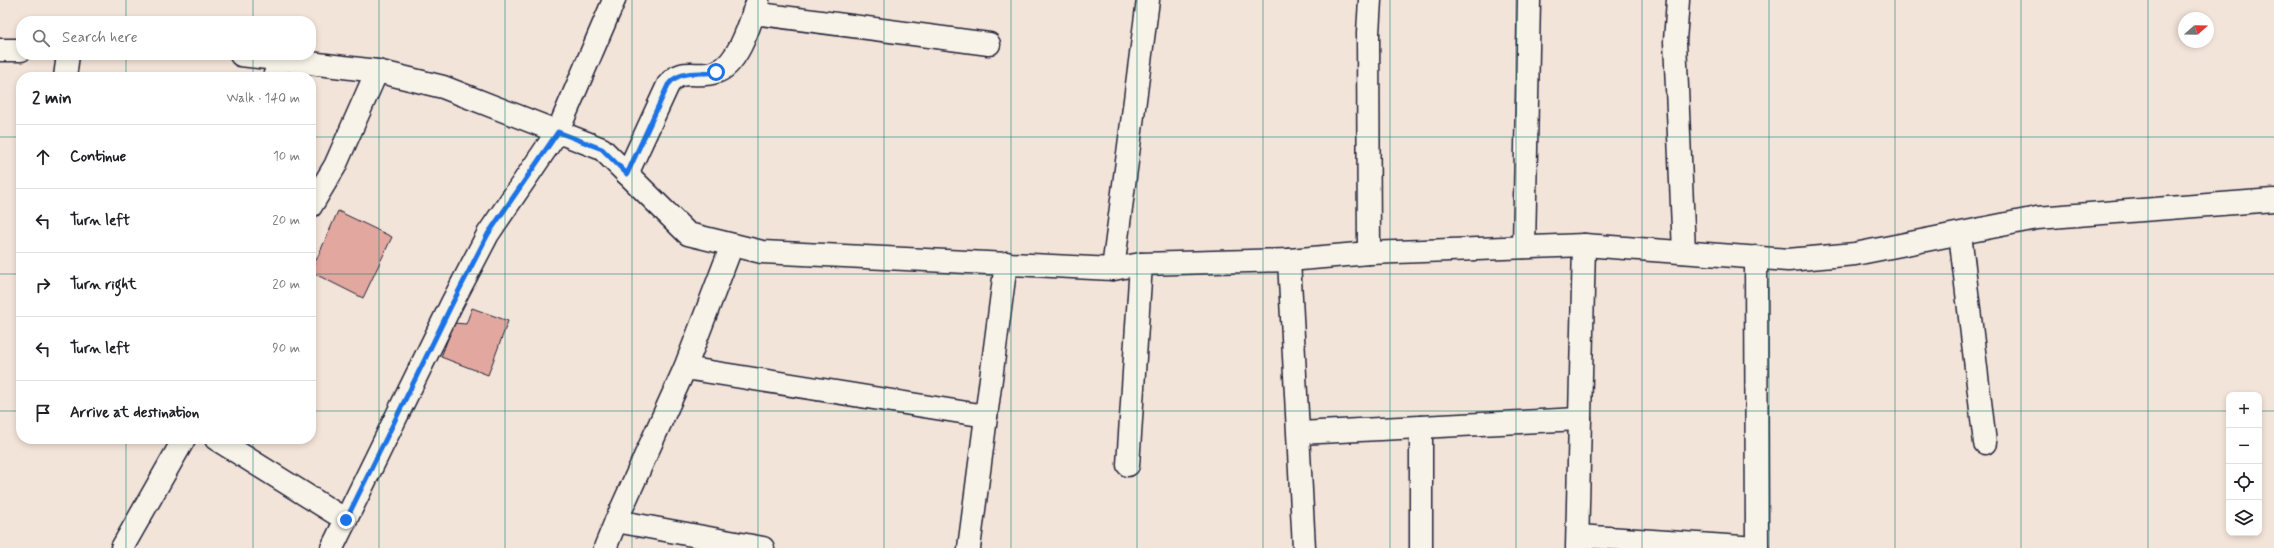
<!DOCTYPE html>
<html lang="en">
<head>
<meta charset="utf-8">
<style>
	body { margin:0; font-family:Mynerve,sans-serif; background:#f6f6f6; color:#202124 }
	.controls { position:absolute; right:12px; bottom:12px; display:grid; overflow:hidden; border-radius:8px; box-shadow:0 2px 6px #0003 }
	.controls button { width:36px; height:36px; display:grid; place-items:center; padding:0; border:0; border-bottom:1px solid #e0e0e0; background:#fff; color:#202124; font:20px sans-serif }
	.compass { position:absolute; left:2178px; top:12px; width:36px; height:36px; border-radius:50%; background:#fff; box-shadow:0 2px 6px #0003; rotate:70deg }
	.stop { position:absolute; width:12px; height:12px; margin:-9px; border:3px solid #1a73e8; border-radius:50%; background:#fff }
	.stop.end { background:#1a73e8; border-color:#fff; box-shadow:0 1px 4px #0008 }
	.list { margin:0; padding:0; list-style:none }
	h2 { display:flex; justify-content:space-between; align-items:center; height:52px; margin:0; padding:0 16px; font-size:17px }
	h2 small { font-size:13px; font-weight:400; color:#757577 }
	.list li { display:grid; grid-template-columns:26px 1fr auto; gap:12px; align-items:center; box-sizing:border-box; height:64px; padding:0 16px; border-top:1px solid #e0e0e0 }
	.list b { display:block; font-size:15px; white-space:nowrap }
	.list em { font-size:13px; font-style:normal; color:#757577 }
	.icon { flex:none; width:22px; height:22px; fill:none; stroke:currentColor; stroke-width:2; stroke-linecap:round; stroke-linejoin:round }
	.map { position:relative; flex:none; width:2274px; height:548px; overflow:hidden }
	.search { position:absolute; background:#fff; box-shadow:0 2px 6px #0003; left:16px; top:16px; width:300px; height:44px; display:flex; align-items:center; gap:10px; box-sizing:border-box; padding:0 14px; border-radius:16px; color:#757577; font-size:15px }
	.panel { position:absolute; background:#fff; box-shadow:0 2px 6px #0003; left:16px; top:72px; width:300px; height:372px; border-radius:16px }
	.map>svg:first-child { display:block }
</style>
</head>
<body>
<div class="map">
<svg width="2274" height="548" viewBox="0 0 2274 548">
	<rect width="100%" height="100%" fill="#f3e4d9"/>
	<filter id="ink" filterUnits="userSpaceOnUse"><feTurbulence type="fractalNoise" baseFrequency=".025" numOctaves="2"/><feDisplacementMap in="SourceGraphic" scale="8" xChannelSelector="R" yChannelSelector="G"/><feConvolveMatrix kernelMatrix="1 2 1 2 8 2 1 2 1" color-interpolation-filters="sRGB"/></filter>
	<g filter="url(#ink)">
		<g fill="#e2a89f" stroke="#22223b">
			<polygon points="338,211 392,237 363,298 311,272"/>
			<polygon points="472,308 508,321 488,375 441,357 454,323 466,324"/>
		</g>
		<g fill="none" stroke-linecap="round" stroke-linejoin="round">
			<defs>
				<g id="minor">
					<polyline points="1678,0 1675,41 1684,252"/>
					<polyline points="753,13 989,44"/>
					<polyline points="0,50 21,50"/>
					<polyline points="241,55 377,71 443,87 602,149 688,234 762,252 1113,269 1141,264 1289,260 1369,253 1584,245 1788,260 1855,254 2037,218 2274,200"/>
					<polyline points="65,77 68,55"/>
					<polyline points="274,77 280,60"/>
					<path d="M 627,174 L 668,85 C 682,66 697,79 716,72 C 739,65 751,20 758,0"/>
					<polyline points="311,206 335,166 377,71"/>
					<polyline points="1960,234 1985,443"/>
					<polyline points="732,245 685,368 616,521 763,548"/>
					<polyline points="1524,247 1529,0"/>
					<polyline points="1369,253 1368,33 1370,0"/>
					<polyline points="1756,257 1757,548"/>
					<polyline points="1289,260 1304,548"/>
					<polyline points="1113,269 1148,0"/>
					<polyline points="685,368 986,416"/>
					<polyline points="1299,433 1580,419"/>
					<polyline points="216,439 346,520"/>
					<polyline points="1128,465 1141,264"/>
					<polyline points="1578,536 1757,548"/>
					<polyline points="122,548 184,439"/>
					<polyline points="332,548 452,303 488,234 558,131 614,0"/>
					<polyline points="605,548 616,521"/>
					<polyline points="969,548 1006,263"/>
					<polyline points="1421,548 1421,427"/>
					<polyline points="1577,548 1584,245"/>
				</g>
			</defs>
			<use href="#minor" stroke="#22223b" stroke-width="25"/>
			<use href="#minor" stroke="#f7f3e8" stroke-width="22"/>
		</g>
	</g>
	<g fill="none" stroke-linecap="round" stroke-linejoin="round" filter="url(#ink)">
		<path stroke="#1a73e8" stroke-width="5" d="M 346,520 L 452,304 L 488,234 L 558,132 L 602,149 L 627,174 L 668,85 C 680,69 698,75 716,72"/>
	</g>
	<path fill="none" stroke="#0f766e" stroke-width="1" stroke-opacity="0.55" d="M 126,0 L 126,21M 253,0 L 253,21M 379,0 L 379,548M 505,0 L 505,548M 632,0 L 632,548M 758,0 L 758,548M 884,0 L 884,548M 1011,0 L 1011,548M 1137,0 L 1137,548M 1263,0 L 1263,548M 1390,0 L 1390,548M 1516,0 L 1516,548M 1642,0 L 1642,548M 1769,0 L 1769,548M 1895,0 L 1895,548M 2021,0 L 2021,548M 2148,0 L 2148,548M 126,55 L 126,77M 253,55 L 253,77M 0,137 L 21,137M 311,137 L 2274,137M 0,274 L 21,274M 311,274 L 2274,274M 0,411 L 21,411M 311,411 L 2229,411M 2259,411 L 2274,411M 126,439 L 126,548M 253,439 L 253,548"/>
</svg>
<div class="controls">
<button>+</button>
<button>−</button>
<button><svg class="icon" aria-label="locate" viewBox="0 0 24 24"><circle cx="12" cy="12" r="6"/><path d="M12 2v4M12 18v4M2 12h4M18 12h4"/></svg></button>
<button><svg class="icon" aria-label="layers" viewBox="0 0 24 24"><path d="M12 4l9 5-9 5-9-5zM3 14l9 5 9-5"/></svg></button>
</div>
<svg class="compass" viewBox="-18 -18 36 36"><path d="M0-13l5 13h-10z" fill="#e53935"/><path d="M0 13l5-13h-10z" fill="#757577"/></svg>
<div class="stop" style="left:716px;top:72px"></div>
<div class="stop end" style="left:346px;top:520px"></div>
<div class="search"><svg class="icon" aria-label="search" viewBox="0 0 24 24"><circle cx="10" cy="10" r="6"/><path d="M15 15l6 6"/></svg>Search here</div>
<section class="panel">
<h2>2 min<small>Walk · 140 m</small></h2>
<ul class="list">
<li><svg class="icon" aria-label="ahead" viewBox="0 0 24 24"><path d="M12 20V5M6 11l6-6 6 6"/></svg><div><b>Continue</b></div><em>10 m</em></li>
<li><svg class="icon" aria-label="left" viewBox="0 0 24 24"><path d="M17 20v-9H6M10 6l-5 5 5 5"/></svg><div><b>Turn left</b></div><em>20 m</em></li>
<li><svg class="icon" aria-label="right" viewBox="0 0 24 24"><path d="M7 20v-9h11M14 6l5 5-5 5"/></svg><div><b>Turn right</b></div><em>20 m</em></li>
<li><svg class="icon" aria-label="left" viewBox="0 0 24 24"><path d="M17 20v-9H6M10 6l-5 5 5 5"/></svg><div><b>Turn left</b></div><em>90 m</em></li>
<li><svg class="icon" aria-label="arrive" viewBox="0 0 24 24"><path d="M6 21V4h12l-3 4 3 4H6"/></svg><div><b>Arrive at destination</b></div></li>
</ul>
</section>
</div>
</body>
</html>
